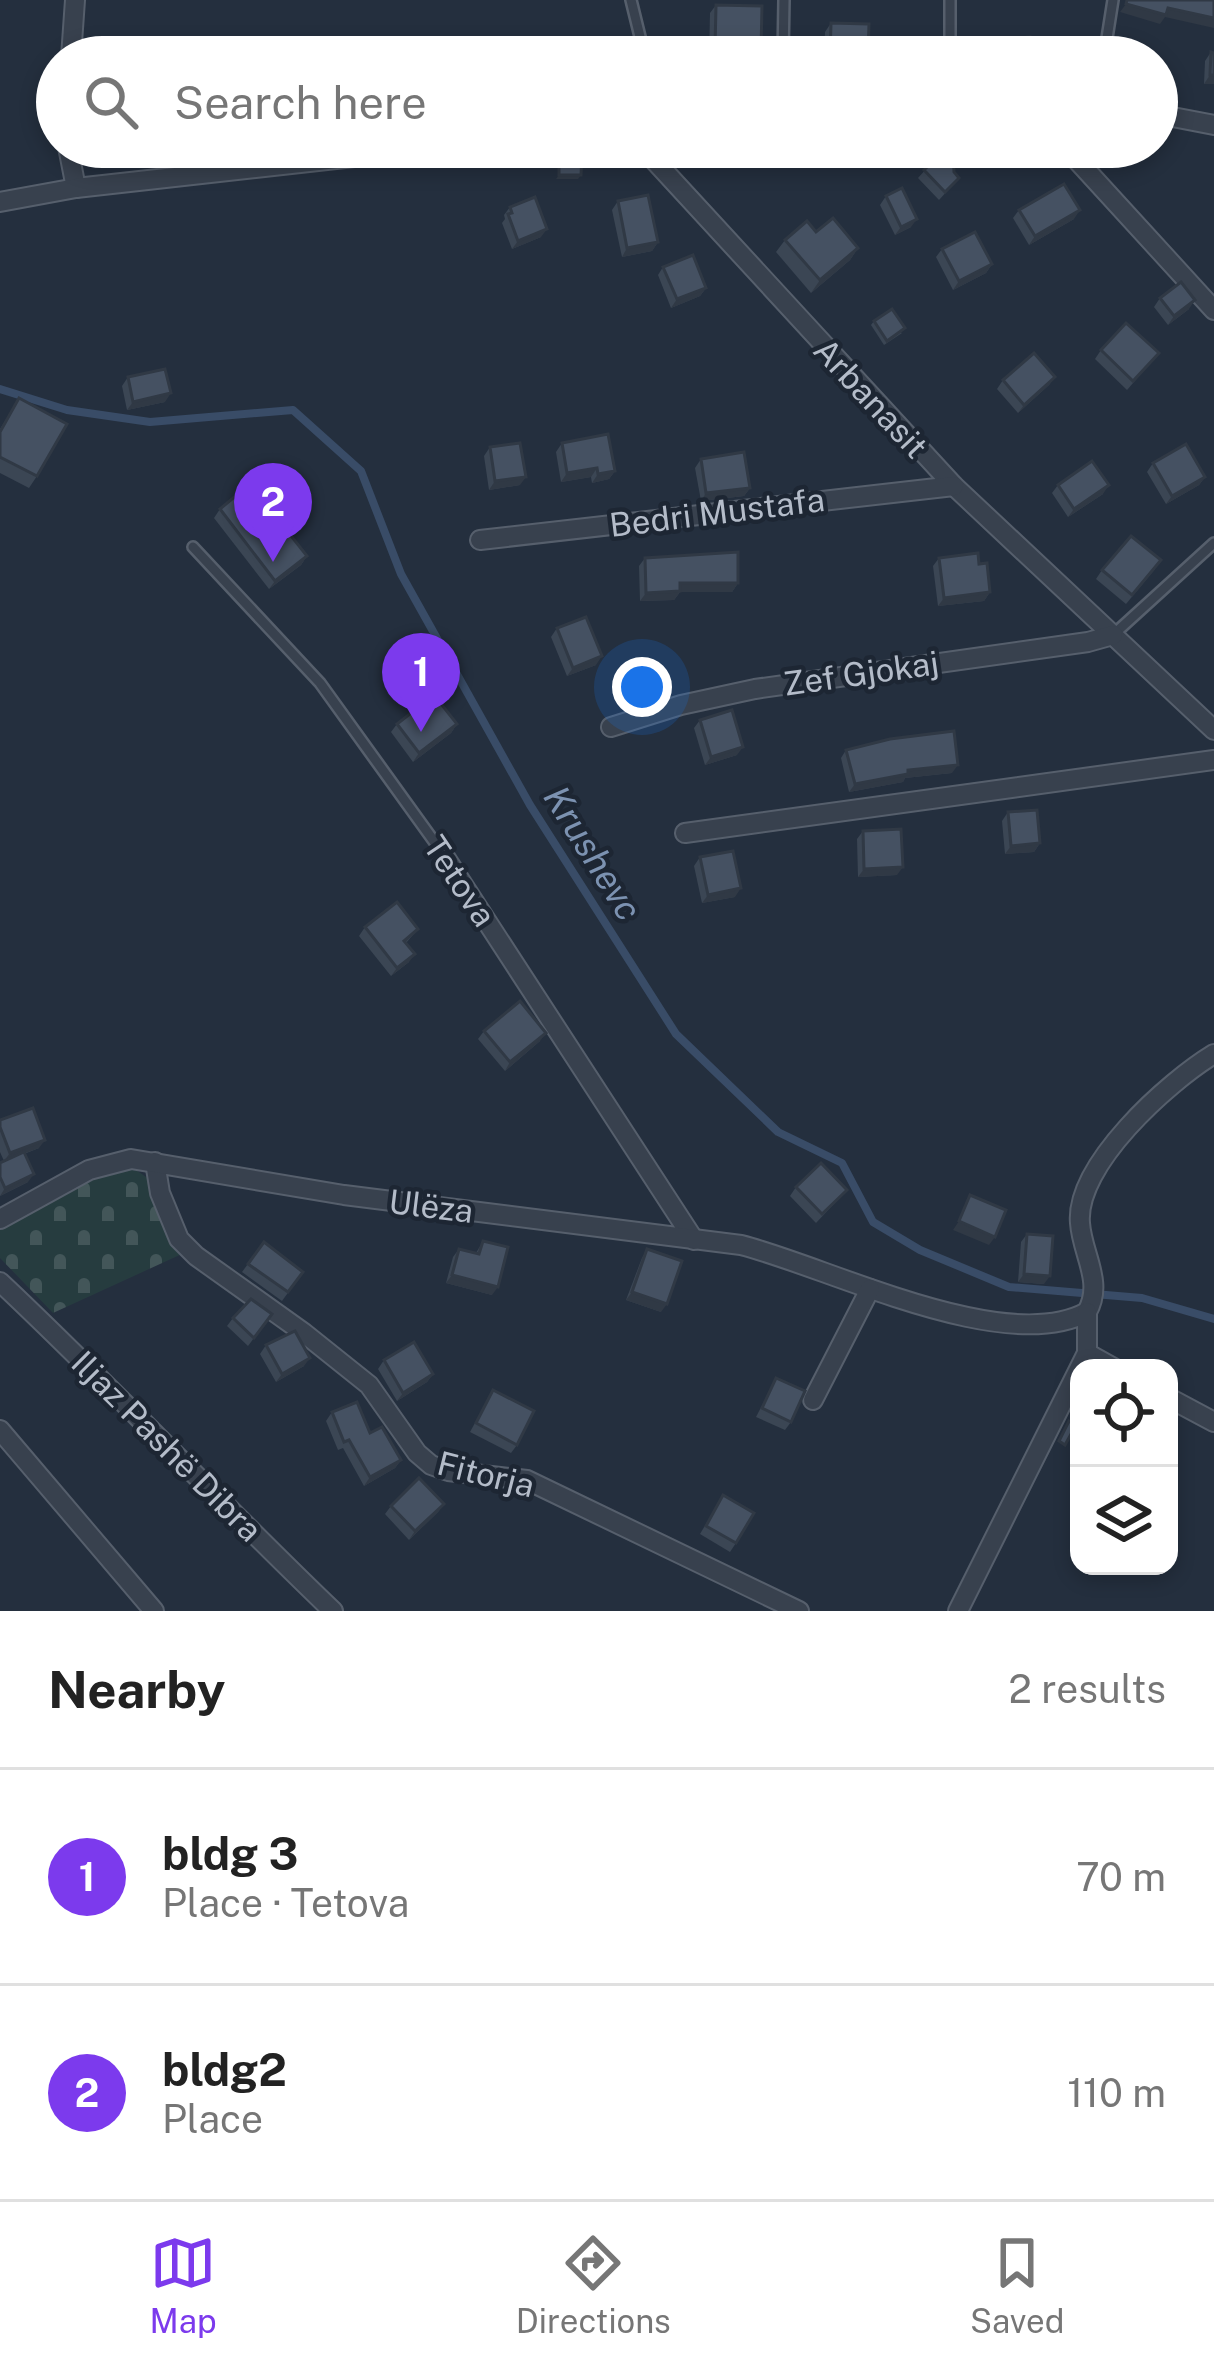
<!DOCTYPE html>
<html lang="en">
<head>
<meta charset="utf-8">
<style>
	body { margin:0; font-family:"Public Sans",sans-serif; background:#f6f6f6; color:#222 }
	.controls { position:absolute; right:36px; bottom:36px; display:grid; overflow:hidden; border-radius:24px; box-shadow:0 6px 18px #0003 }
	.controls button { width:108px; height:108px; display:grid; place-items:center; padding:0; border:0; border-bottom:3px solid #e0e0e0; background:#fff; color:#222; font:60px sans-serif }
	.you { position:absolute; left:642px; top:687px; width:42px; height:42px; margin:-30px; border:9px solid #fff; border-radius:50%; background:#1a73e8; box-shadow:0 0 0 18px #1a73e833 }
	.badge { display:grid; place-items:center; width:78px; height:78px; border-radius:50%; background:#7c3aed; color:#fff; font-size:39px; font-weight:700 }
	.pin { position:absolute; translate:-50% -99px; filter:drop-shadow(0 3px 6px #0008) }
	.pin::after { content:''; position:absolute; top:63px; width:42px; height:36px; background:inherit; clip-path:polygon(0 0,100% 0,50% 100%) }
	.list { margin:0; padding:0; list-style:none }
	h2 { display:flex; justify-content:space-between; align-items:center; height:156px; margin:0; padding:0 48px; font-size:51px }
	h2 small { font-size:39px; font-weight:400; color:#767676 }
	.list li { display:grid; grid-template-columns:78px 1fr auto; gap:36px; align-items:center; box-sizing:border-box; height:216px; padding:0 48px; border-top:3px solid #e0e0e0 }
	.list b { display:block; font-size:45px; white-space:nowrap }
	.list p { margin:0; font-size:39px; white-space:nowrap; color:#767676 }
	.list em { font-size:39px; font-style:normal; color:#767676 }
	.icon { flex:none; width:66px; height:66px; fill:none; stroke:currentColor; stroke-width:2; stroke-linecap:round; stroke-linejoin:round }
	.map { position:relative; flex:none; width:1214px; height:1611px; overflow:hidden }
	.search { position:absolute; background:#fff; box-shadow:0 6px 18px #0003; left:36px; right:36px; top:36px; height:132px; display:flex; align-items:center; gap:30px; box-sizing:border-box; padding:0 42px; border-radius:66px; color:#767676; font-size:45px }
	.sheet { height:588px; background:#fff }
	nav { display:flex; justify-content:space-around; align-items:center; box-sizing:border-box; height:168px; border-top:3px solid #e0e0e0; background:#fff; font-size:33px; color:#767676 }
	nav a { display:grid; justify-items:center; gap:6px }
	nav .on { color:#7c3aed }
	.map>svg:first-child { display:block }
</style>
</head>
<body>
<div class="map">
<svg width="1214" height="1611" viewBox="0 0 1214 1611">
	<defs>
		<pattern id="cemetery-stones" width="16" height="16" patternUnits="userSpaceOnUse" patternTransform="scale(3)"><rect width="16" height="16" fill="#263c3f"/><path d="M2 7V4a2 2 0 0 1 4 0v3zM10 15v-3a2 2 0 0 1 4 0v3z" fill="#435659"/></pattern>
	</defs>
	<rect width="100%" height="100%" fill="#242f3e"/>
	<polygon fill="url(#cemetery-stones)" points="129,1165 153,1182 160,1206 160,1221 184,1253 53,1313 0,1258 0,1226 70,1184"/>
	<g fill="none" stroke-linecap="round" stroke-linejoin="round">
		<polyline stroke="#394c67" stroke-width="8" points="0,389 67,410 150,422 293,410 361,471 401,574 530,805 676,1034 778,1132 842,1163 873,1222 920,1250 1009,1287 1142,1298 1214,1319"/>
		<defs>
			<g id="service">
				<polyline points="631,0 645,57"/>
				<polyline points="783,57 784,0"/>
				<polyline points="950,57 950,0"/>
				<polyline points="1104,57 1113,0"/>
				<polyline points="193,547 320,683 441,851"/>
				<polyline points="1113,635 1214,543"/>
			</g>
			<g id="minor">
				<polyline points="71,57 75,0"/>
				<polyline points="1157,114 1214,125"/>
				<polyline points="68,147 76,188"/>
				<polyline points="642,147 954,486 1214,730"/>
				<polyline points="1065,147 1214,310"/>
				<polyline points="0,202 76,188 444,147"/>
				<polyline points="480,540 954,486"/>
				<polyline points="611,727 681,705 755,689 1088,642 1113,635"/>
				<polyline points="685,833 1214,760"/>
				<polyline points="441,851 694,1240"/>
				<polyline points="155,1162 160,1193 179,1239 196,1256 304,1333 369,1385 417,1453 431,1465 448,1471 527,1480 799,1611"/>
				<path d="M 0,1219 L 89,1170 L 131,1159 L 344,1195 L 741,1245 C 828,1267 1005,1357 1087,1312 C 1104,1282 1082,1254 1080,1223 C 1075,1165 1168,1082 1214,1054"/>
				<path d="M 0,1282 C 114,1389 220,1503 333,1611"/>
				<polyline points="1087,1353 1114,1368"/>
				<polyline points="1169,1398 1214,1422"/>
				<polyline points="813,1400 870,1289"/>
				<polyline points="0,1430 154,1611"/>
				<polyline points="958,1611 1087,1353 1087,1312"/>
			</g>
		</defs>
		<use href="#service" stroke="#565f6c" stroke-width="14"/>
		<use href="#minor" stroke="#565f6c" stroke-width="22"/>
		<use href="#service" stroke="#38414e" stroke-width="9"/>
		<use href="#minor" stroke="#38414e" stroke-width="18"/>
	</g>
	<g fill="#3b4654">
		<polygon points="716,5 757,57 709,57 710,13"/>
		<polygon points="831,23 868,57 824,57 825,32"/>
		<polygon points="989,41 1032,57 984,57 983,49"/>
		<polygon points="1211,52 1214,84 1204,84 1205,61"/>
		<polygon points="909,147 953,147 954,172 959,178 939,200 918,178 936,158 910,159"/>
		<polygon points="886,196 911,227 895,235 880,205"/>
		<polygon points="618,201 658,242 652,251 622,257 612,210"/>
		<polygon points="510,207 541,237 512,249 502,223 505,219 504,215"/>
		<polygon points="1019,210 1074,219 1029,245 1013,218"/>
		<polygon points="816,232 858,248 850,260 811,293 776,252 785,240"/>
		<polygon points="942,249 992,264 986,273 953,290 936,257"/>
		<polygon points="663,267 706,288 700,296 671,308 658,275"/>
		<polygon points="1160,298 1189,309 1168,325 1154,307"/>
		<polygon points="874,321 902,333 884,345 871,325"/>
		<polygon points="1101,350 1159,353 1127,390 1095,359"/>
		<polygon points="128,377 165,402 127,410 122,386"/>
		<polygon points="1055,377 1049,385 1018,413 997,389 1003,380"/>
		<polygon points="19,398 37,476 29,488 0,473 0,429"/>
		<polygon points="562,443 615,471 609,479 592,483 591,477 561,482 556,452"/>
		<polygon points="490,447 520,485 489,490 484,456"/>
		<polygon points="701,459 750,488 744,496 701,501 695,468"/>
		<polygon points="1153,463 1205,477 1199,485 1166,504 1147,472"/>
		<polygon points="1058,485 1103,494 1068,517 1052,493"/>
		<polygon points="220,509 307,556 301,565 269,589 214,518"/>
		<polygon points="645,558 738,583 732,592 680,592 674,600 640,601 639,566"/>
		<polygon points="939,558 979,564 990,592 984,601 938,606 933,566"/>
		<polygon points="1155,569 1126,604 1096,579 1102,570"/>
		<polygon points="557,628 596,665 567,676 551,637"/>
		<polygon points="700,720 737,755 705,765 694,728"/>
		<polygon points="397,724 457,724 451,733 413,762 391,732"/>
		<polygon points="846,750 952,773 905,778 903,782 849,792 841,758"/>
		<polygon points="1008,812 1040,843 1034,852 1005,854 1002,821"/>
		<polygon points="863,831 897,875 858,877 857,839"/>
		<polygon points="700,857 735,897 702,903 694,866"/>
		<polygon points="365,927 418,929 406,943 409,962 391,976 359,936"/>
		<polygon points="484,1031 540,1041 505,1071 478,1039"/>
		<polygon points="0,1120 39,1148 24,1154 28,1182 0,1196 0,1163 4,1161 0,1152"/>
		<polygon points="796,1187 847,1190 816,1223 790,1196"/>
		<polygon points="1027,1234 1044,1284 1018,1282 1021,1242"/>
		<polygon points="483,1241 492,1295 446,1283 453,1257 459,1249 476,1253"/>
		<polygon points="264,1242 303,1272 282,1301 242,1272"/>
		<polygon points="647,1249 661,1312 626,1300 642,1258"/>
		<polygon points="272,1314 248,1346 227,1326 233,1318"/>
		<polygon points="266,1345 304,1366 276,1382 260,1354"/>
		<polygon points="384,1360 433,1374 427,1382 397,1401 378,1369"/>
		<polygon points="776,1378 791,1422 785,1430 756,1417"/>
		<polygon points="493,1390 517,1445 511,1453 470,1432"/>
		<polygon points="332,1412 370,1433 401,1460 395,1468 364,1486 343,1448 338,1450 326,1421"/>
		<polygon points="723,1495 736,1543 730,1552 700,1534"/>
		<polygon points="444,1504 438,1512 409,1540 385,1514 391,1506"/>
	</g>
	<g fill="#303945">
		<polygon points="1126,4 1168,8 1214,18 1214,28 1165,17 1160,24 1120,12"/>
		<polygon points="715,49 761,51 757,57 709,57"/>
		<polygon points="1210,75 1214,75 1214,84 1204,84"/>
		<polygon points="945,150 939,158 910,159 916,151"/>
		<polygon points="559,175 581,175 578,179 556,179"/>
		<polygon points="1080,210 1074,219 1029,245 1035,236"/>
		<polygon points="917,219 911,227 895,235 901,227"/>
		<polygon points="547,229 541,237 512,249 518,241"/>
		<polygon points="658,242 652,251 622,257 627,248"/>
		<polygon points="858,248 850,260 811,293 820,280"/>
		<polygon points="992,264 986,273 953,290 959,281"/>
		<polygon points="706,288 700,296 671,308 677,299"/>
		<polygon points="1195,300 1189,309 1168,325 1174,316"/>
		<polygon points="1055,377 1049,385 1018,413 1024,405"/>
		<polygon points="171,393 165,402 127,410 133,402"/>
		<polygon points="597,468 591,477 561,482 567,473"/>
		<polygon points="615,471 609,479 592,483 598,474"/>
		<polygon points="526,477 520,485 489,490 495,481"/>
		<polygon points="1205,477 1199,485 1166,504 1172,496"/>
		<polygon points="1109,485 1103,494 1068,517 1074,509"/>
		<polygon points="750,488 744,496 701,501 706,493"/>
		<polygon points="307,556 301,565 269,589 275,581"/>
		<polygon points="680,583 738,583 732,592 680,592 674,600 640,601 646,593"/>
		<polygon points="990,592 984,601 938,606 944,598"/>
		<polygon points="602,656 596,665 567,676 573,668"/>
		<polygon points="457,724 451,733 413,762 419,753"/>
		<polygon points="743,747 737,755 705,765 711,757"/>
		<polygon points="958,765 952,773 905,778 903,782 849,792 855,784 908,770"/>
		<polygon points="1040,843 1034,852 1005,854 1011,846"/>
		<polygon points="903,867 897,875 858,877 864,869"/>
		<polygon points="741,888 735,897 702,903 708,895"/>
		<polygon points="415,954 409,962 391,976 397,968"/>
		<polygon points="546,1033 540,1041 505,1071 510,1062"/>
		<polygon points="45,1140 39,1148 4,1161 10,1153"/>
		<polygon points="34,1174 28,1182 0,1196 5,1188"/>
		<polygon points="959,1221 995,1237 989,1245 953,1230"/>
		<polygon points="1024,1274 1050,1276 1044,1284 1018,1282"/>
		<polygon points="452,1275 498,1287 492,1295 446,1283"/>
		<polygon points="632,1292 667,1304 661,1312 626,1300"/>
		<polygon points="310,1358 304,1366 276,1382 282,1374"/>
		<polygon points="433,1374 427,1382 397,1401 403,1393"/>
		<polygon points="401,1460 395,1468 364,1486 370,1477"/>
		<polygon points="444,1504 438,1512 409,1540 415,1531"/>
	</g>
	<g fill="#455162" stroke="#303945" stroke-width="3">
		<polygon points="1127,0 1214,0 1214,18 1168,8 1166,15 1126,4"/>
		<polygon points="716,5 762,6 761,51 715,49"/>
		<polygon points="831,23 869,24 868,57 830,57"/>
		<polygon points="1030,37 1032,57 991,57 989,41"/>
		<polygon points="1211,52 1214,53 1214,75 1210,75"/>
		<polygon points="916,147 953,147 954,172 959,178 945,192 924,170 945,150 916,151"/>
		<polygon points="559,156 582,156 581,175 559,175"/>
		<polygon points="1064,184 1080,210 1035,236 1019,210"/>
		<polygon points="902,188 917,219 901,227 886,196"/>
		<polygon points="648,195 658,242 627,248 618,201"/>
		<polygon points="535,197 547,229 518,241 508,214 512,213 510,207"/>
		<polygon points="833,218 858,248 820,280 785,240 807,221 816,232"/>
		<polygon points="975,232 992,264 959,281 942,249"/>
		<polygon points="693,255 706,288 677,299 663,267"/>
		<polygon points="1181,282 1195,300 1174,316 1160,298"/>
		<polygon points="892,309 905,328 887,341 874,321"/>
		<polygon points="1126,323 1159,353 1133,381 1101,350"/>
		<polygon points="1034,353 1055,377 1024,405 1003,380"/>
		<polygon points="165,369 171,393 133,402 128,377"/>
		<polygon points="19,398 67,424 37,476 0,457 0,432"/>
		<polygon points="608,434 615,471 598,474 597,468 567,473 562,443"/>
		<polygon points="520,443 526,477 495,481 490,447"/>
		<polygon points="1186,444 1205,477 1172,496 1153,463"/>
		<polygon points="744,452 750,488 706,493 701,459"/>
		<polygon points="1092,461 1109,485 1074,509 1058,485"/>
		<polygon points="250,484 307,556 275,581 220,509"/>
		<polygon points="1131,536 1161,560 1132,595 1102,570"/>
		<polygon points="738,552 738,583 680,583 680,591 646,593 645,558"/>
		<polygon points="978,553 979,564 987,563 990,592 944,598 939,558"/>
		<polygon points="586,617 602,656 573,668 557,628"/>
		<polygon points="434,695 457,724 419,753 397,724"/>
		<polygon points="732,710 743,747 711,757 700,720"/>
		<polygon points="954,731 958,765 908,770 908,774 855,784 846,750 890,739"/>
		<polygon points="1037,810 1040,843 1011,846 1008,812"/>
		<polygon points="901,829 903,867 864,869 863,831"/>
		<polygon points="733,851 741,888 708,895 700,857"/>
		<polygon points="397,902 418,929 404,941 415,954 397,968 365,927"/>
		<polygon points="520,1001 546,1033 510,1062 484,1031"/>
		<polygon points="33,1108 45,1140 10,1153 0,1127 0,1120"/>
		<polygon points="24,1152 34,1174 5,1188 0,1177 0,1163"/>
		<polygon points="821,1163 847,1190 822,1214 796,1187"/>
		<polygon points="970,1195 1006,1210 995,1237 959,1221"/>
		<polygon points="1027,1234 1053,1236 1050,1276 1024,1274"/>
		<polygon points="483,1241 508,1247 498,1287 452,1275 459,1249 479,1254"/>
		<polygon points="264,1242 303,1272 288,1292 248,1264"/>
		<polygon points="647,1249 682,1261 667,1304 632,1292"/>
		<polygon points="251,1299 272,1314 254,1338 233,1318"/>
		<polygon points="295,1331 310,1358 282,1374 266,1345"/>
		<polygon points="414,1342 433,1374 403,1393 384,1360"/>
		<polygon points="776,1378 805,1391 791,1422 762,1408"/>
		<polygon points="493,1390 534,1411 517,1445 476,1423"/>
		<polygon points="357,1402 370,1433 382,1427 401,1460 370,1477 349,1440 344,1442 332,1412"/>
		<polygon points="1069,1421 1076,1425 1065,1445 1059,1441"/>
		<polygon points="419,1478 444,1504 415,1531 391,1506"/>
		<polygon points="723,1495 754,1513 736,1543 706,1526"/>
	</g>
	<g text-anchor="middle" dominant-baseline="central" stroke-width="9" stroke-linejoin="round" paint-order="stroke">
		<g font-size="33" fill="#b4bcc9" stroke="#1d2633">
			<text transform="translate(871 398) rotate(47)">Arbanasit</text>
			<text transform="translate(717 512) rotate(-7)">Bedri Mustafa</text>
			<text transform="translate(861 673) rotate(-8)">Zef Gjokaj</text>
			<text transform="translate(460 881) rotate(56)">Tetova</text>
			<text transform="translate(431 1206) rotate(7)">Ulëza</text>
			<text transform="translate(167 1446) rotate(45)">Iljaz Pashë Dibra</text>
			<text transform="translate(486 1474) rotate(14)">Fitorja</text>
		</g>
		<g font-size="36" font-style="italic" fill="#7c92b1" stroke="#1d2633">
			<text transform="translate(593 853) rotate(58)">Krushevc</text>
		</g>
	</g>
</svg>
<div class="controls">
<button><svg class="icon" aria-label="locate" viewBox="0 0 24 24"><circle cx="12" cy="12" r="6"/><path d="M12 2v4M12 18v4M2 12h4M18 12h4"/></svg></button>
<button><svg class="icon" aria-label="layers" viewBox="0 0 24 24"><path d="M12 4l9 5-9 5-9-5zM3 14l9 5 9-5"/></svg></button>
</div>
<div class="you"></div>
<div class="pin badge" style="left:421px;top:732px">1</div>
<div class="pin badge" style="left:273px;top:562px">2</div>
<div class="search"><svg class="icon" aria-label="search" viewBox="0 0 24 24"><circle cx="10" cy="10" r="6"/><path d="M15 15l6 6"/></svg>Search here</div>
</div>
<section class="sheet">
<h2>Nearby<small>2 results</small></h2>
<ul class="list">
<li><span class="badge">1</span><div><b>bldg 3</b><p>Place · Tetova</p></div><em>70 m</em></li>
<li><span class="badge">2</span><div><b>bldg2</b><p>Place</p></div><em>110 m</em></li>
</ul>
</section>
<nav>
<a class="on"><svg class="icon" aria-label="map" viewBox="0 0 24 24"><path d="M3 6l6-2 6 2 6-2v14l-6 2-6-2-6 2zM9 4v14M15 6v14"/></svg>Map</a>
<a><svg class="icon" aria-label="directions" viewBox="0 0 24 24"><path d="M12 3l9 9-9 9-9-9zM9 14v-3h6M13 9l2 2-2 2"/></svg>Directions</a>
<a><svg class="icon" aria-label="saved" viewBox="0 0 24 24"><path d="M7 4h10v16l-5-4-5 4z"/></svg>Saved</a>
</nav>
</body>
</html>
